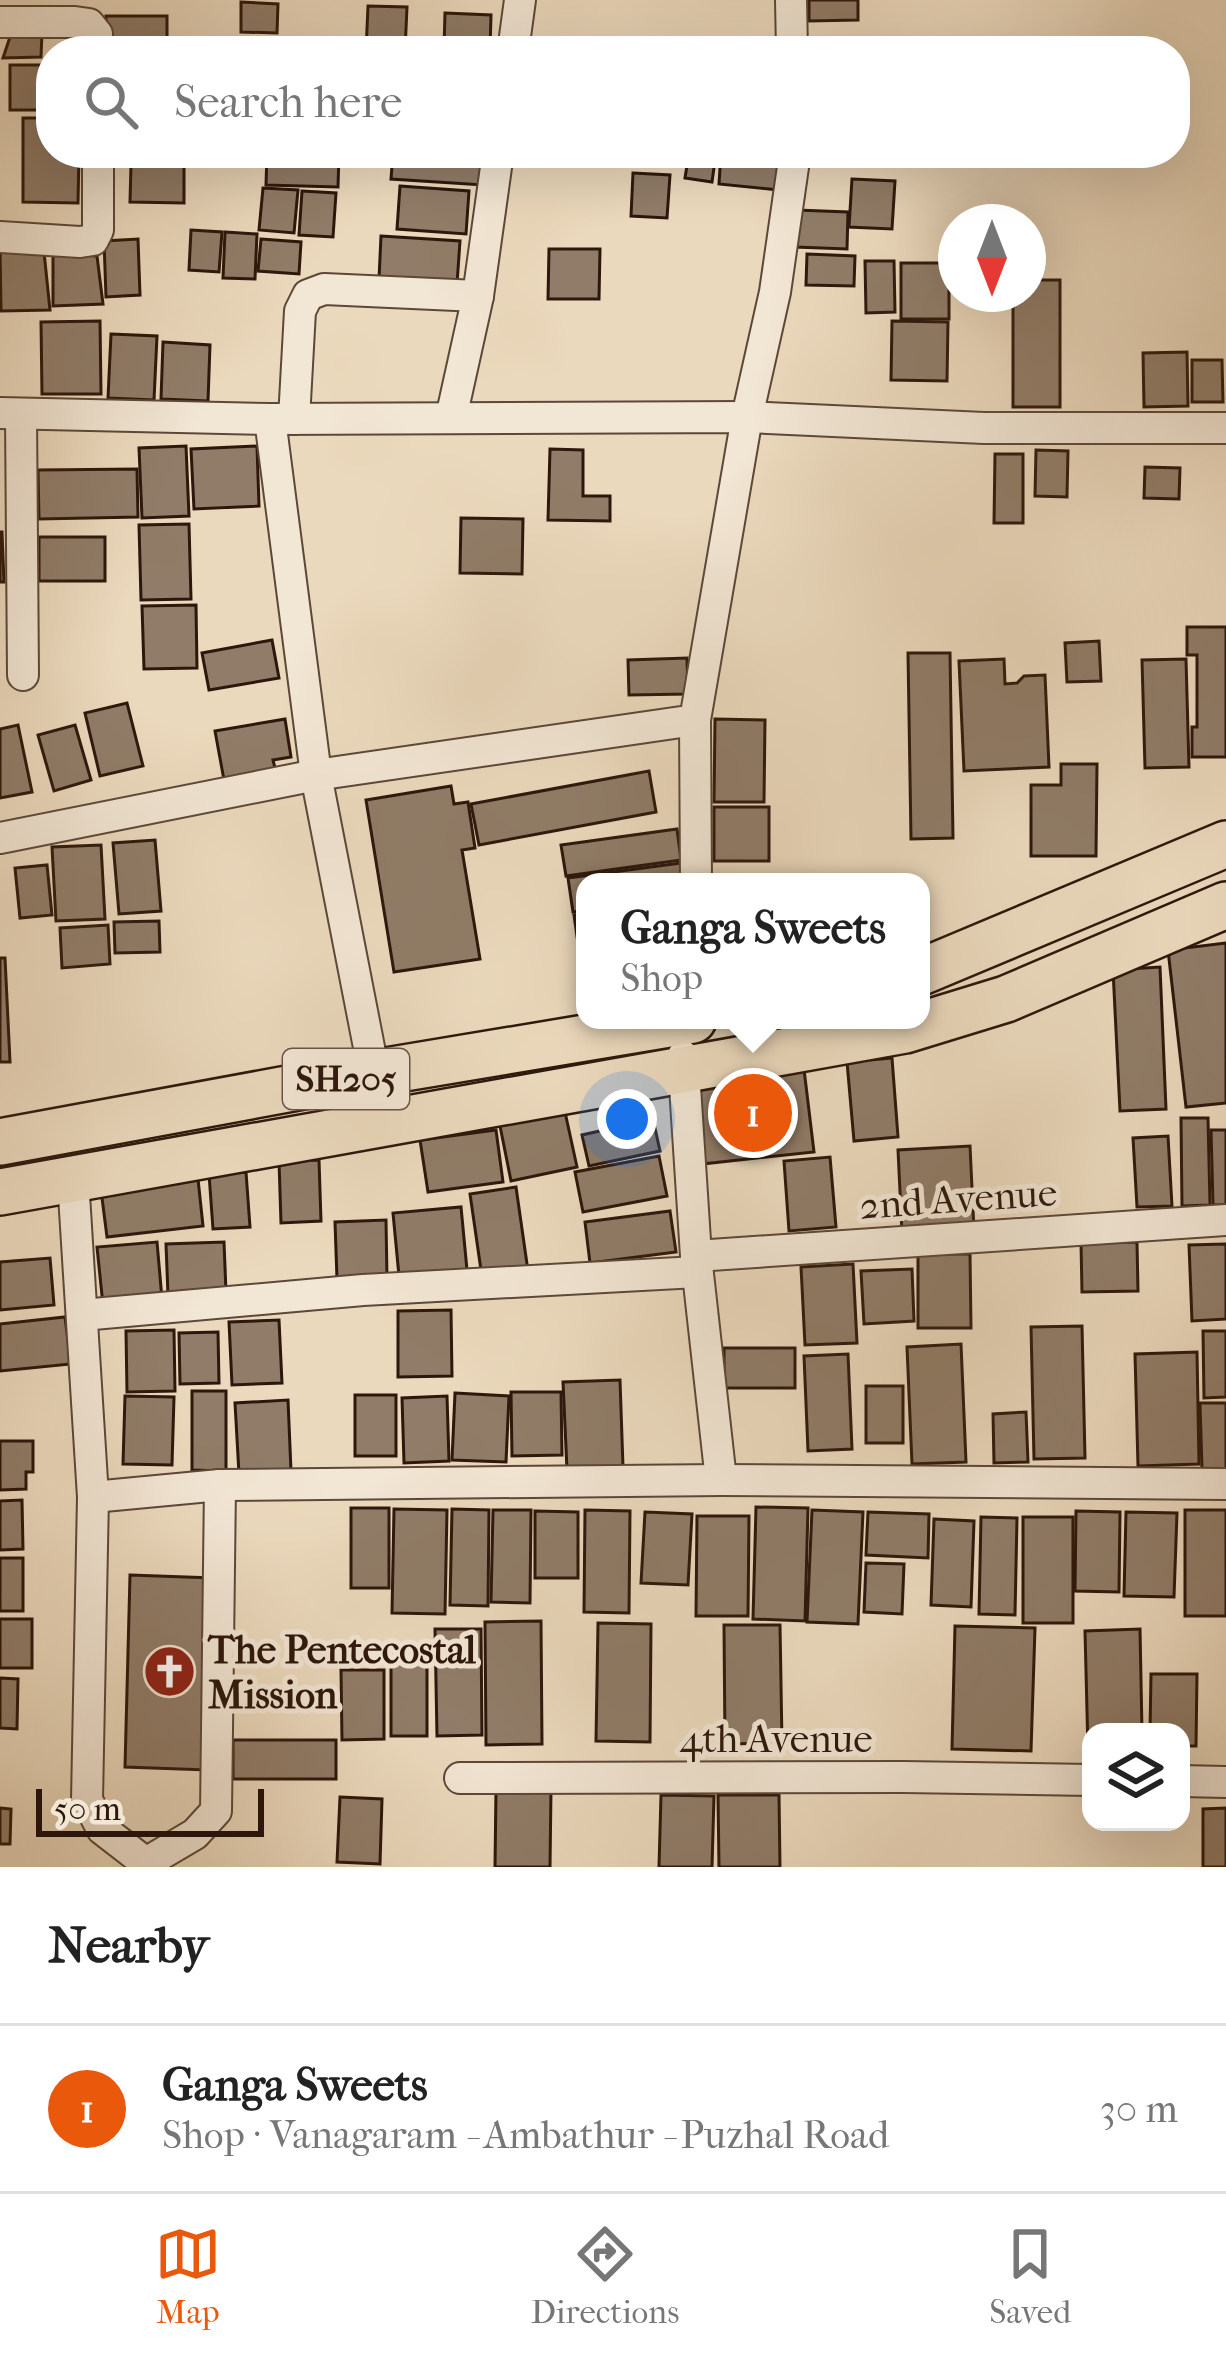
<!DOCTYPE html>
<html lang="en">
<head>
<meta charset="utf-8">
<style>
	body { margin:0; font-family:"IM FELL French Canon",serif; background:#f2f2f2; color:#222 }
	.controls { position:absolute; right:36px; bottom:36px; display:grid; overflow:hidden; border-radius:24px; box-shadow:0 12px 48px #0002 }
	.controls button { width:108px; height:108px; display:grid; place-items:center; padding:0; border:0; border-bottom:3px solid #e0e0e0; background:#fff; color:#222; font:60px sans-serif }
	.compass { position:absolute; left:938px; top:204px; width:108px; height:108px; border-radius:50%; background:#fff; box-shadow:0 12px 48px #0002; rotate:180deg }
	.scale { position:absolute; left:36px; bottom:30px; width:228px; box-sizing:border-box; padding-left:12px; border:6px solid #2d170c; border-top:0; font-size:33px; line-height:42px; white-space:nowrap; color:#2d170c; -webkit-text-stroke:9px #f2e6d4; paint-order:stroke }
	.you { position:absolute; left:627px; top:1119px; width:42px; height:42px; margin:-30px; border:9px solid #fff; border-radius:50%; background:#1a73e8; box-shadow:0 0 0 18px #1a73e833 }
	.badge { display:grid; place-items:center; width:78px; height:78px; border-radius:50%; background:#ea580c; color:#fff; font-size:39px; font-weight:700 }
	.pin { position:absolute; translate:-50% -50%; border:6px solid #fff; box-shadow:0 3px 12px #0006 }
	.popup { position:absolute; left:576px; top:873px; width:354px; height:156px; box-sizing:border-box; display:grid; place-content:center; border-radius:24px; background:#fff; filter:drop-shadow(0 3px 9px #0005); font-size:39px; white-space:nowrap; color:#767676 }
	.popup b { font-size:45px; color:#222 }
	.popup::after { content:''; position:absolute; left:50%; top:100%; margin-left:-24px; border:24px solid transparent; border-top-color:#fff }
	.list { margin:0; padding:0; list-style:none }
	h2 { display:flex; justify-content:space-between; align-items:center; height:156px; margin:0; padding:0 48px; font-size:51px }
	h2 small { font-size:39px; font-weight:400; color:#767676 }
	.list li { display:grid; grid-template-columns:78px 1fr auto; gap:36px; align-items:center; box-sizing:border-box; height:168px; padding:0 48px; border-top:3px solid #e0e0e0 }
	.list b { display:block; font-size:45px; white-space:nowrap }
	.list p { margin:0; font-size:39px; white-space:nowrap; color:#767676 }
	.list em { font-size:39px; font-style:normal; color:#767676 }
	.icon { flex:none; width:66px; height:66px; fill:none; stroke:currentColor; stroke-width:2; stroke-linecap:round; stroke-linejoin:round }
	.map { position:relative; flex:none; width:1226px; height:1867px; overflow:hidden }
	.search { position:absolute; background:#fff; box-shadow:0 12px 48px #0002; left:36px; right:36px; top:36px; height:132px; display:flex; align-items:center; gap:30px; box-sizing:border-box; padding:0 42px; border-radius:48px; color:#767676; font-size:45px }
	.sheet { height:324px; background:#fff }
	nav { display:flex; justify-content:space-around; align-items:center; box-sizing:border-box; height:168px; border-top:3px solid #e0e0e0; background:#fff; font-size:33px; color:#767676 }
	nav a { display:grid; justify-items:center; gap:6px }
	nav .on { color:#ea580c }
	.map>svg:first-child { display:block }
</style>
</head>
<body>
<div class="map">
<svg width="1226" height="1867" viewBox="0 0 1226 1867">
	<rect width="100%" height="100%" fill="#ebd9bd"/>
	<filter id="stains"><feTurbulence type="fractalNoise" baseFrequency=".00167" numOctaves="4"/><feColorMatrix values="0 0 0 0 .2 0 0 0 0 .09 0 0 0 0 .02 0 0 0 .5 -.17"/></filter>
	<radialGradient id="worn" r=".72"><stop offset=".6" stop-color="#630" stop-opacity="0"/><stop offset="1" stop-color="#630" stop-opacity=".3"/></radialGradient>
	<g fill="#907c68" stroke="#2d170c" stroke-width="3">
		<polygon points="809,0 858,0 858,20 809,21"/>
		<polygon points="241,2 278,4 277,33 241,32"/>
		<polygon points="368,6 407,7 405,51 366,51"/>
		<polygon points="445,13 491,15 490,50 444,49"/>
		<rect x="106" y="16" width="61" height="35"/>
		<polygon points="42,33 41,57 3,58 11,34"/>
		<polygon points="525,46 618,51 524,51"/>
		<rect x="10" y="65" width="41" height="45"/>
		<polygon points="23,118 51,118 51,153 79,153 78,203 23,202"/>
		<polygon points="114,153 186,153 185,161 114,160"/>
		<polygon points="267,153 339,153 338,187 266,185"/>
		<polygon points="393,153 486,153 483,185 391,179"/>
		<polygon points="549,153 645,153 644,165 548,159"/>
		<polygon points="689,153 716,153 712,182 685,178"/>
		<polygon points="721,153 782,153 779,190 719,184"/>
		<polygon points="860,153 888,153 888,163 860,164"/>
		<polygon points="131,165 184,166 184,203 130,202"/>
		<polygon points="633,173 670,175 667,218 631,216"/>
		<polygon points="852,179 895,181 892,229 849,227"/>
		<polygon points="400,186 469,191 466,234 397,229"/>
		<polygon points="263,188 298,190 294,233 259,230"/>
		<polygon points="302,191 336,193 333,237 299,235"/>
		<polygon points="796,210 848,212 847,249 795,247"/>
		<polygon points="191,230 222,232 219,272 189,270"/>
		<polygon points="225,232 257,234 255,279 223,278"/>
		<polygon points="381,236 460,241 457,284 379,279"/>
		<polygon points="138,239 140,295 106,297 104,241"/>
		<polygon points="261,239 301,242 299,274 258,271"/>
		<polygon points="0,247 44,252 50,310 1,311"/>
		<polygon points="549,249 600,249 599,299 548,299"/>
		<polygon points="53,253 97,256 103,304 53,306"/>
		<polygon points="807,254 855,256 854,286 806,285"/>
		<polygon points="865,261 894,261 895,312 866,313"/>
		<rect x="901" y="263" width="48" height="56"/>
		<polygon points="1028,280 1060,280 1060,407 1013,407 1013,294 1028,294"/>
		<polygon points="100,321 101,394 42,394 41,322"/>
		<polygon points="892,321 948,322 947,381 891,380"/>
		<polygon points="111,334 157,336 154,400 108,398"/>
		<polygon points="163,342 210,345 208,401 161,399"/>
		<polygon points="1187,352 1188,406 1144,407 1143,353"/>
		<polygon points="1192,360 1222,360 1223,402 1192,402"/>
		<polygon points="186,446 189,516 142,518 139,448"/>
		<polygon points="257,446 259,506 194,509 191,449"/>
		<polygon points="550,449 583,450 583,496 610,496 610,521 548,520"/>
		<polygon points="1036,450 1068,451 1067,497 1035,496"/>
		<polygon points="995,454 1023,454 1023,523 994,523"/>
		<polygon points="1145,467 1180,468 1179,499 1144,498"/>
		<polygon points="137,469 138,517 39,519 38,470"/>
		<polygon points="461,518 523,519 522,574 460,573"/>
		<polygon points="189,524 191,599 141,600 139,525"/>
		<polygon points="0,532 2,532 4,582 0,582"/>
		<rect x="39" y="537" width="66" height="44"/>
		<polygon points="196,605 197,668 144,669 142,606"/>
		<polygon points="1187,627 1226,627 1226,757 1192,757 1192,727 1197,727 1197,655 1187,655"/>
		<polygon points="272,640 279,678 209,690 202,653"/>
		<polygon points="1099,641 1101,681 1067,682 1065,643"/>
		<polygon points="908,653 950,653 953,838 911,839"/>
		<polygon points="687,658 688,694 629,695 628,660"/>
		<polygon points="1004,659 1005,684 1017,683 1024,676 1045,675 1049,767 964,771 959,661"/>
		<polygon points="1186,659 1189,767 1145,768 1142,660"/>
		<polygon points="127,703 143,766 100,776 85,713"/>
		<polygon points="285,719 291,757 273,760 276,772 224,780 215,731"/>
		<polygon points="715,719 765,720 764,802 714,802"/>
		<polygon points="18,725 32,792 0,798 0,729"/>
		<polygon points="75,725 91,780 54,791 38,735"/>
		<polygon points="1061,764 1097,764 1096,856 1031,856 1031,785 1061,785"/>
		<polygon points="649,771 656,812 479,845 471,804"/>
		<polygon points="451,786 454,804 468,802 475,848 462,850 480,959 394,972 366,800"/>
		<rect x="714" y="807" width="55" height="54"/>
		<polygon points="677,829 681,860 566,876 561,845"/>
		<polygon points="155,840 161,911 119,914 113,843"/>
		<polygon points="101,845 105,919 56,921 52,847"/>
		<polygon points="681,863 684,882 585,882 585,910 573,912 568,878"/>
		<polygon points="47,865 52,915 20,918 15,868"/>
		<polygon points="585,913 585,958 580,958 574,915"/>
		<polygon points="159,921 160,952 115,953 114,922"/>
		<polygon points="108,925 110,964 62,968 60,928"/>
		<polygon points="1226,943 1226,1103 1186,1107 1168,950"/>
		<polygon points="0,958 5,958 10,1062 0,1062"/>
		<polygon points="1160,967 1166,1109 1120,1111 1113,970"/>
		<polygon points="892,1058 898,1137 854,1141 847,1062"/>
		<polygon points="803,1061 814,1152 702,1164 692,1074"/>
		<polygon points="565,1112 577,1167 511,1181 500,1126"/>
		<polygon points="1181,1118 1208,1118 1210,1205 1182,1206"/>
		<polygon points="653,1119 660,1151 589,1166 582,1135"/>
		<polygon points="496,1130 503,1182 428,1192 420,1140"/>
		<polygon points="1211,1130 1226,1130 1226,1205 1213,1205"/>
		<polygon points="1168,1136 1172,1206 1137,1207 1133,1138"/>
		<polygon points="970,1146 974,1230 902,1233 898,1150"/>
		<polygon points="659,1156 667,1196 583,1212 575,1172"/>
		<polygon points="830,1157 836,1227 789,1231 784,1161"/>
		<polygon points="319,1160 321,1221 281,1223 279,1161"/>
		<polygon points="246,1172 250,1227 213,1229 209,1174"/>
		<polygon points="198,1179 203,1226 107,1237 101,1190"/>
		<polygon points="516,1187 528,1271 482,1277 470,1194"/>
		<polygon points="461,1207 467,1270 399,1276 393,1213"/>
		<polygon points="670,1211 676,1252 590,1263 585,1222"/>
		<polygon points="386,1220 387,1278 337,1279 335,1222"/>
		<polygon points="157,1242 162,1299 103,1305 97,1247"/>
		<polygon points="224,1242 226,1292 168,1295 166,1244"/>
		<polygon points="1137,1242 1138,1291 1082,1292 1081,1243"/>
		<polygon points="1226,1244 1226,1319 1192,1321 1189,1245"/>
		<polygon points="918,1254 970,1254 971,1328 918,1328"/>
		<polygon points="50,1258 54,1305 0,1310 0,1262"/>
		<polygon points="853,1264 857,1343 805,1345 801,1267"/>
		<polygon points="912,1269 914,1321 864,1324 861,1271"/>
		<polygon points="451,1310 452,1376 398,1377 398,1311"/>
		<polygon points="65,1317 71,1364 0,1371 0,1324"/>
		<polygon points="279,1320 282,1383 232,1385 229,1322"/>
		<polygon points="1082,1326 1085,1458 1034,1459 1031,1327"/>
		<polygon points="174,1330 175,1391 127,1392 126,1331"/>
		<polygon points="1203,1331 1226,1331 1226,1397 1204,1398"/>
		<polygon points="218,1332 219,1383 180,1384 179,1333"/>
		<polygon points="961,1344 966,1462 912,1464 907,1347"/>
		<rect x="724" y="1348" width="71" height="40"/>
		<polygon points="1197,1352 1199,1464 1138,1466 1135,1354"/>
		<polygon points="848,1354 852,1449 808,1451 804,1356"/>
		<polygon points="620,1380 623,1467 567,1470 563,1382"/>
		<rect x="866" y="1386" width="37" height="57"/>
		<polygon points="192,1391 226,1391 226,1471 192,1470"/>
		<polygon points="511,1392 561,1392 562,1455 512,1456"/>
		<polygon points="455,1393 509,1396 506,1462 452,1460"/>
		<rect x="355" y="1395" width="41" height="61"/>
		<polygon points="125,1396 174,1397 172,1465 123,1464"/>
		<polygon points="447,1396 449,1461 404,1463 402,1398"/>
		<polygon points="288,1400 291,1471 239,1474 235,1403"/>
		<polygon points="1200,1403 1226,1403 1226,1469 1202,1470"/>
		<polygon points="1026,1412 1028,1462 994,1463 993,1414"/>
		<polygon points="0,1441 33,1441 33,1472 26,1472 26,1489 0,1490"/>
		<polygon points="22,1500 23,1549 0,1550 0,1501"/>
		<polygon points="756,1507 808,1508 805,1621 753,1619"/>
		<rect x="351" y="1508" width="38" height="80"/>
		<polygon points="394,1509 447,1510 445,1614 392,1613"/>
		<polygon points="452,1509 489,1510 488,1606 450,1605"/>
		<polygon points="493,1510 531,1510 530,1603 491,1602"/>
		<polygon points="585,1510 630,1511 629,1613 584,1612"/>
		<polygon points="812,1510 863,1512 858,1624 807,1622"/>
		<rect x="1185" y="1510" width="41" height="106"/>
		<polygon points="535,1511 578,1512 578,1578 535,1578"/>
		<polygon points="1076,1511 1120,1512 1119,1592 1075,1591"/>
		<polygon points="645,1512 692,1514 688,1585 641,1583"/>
		<polygon points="868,1512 929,1514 928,1558 866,1555"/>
		<polygon points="1126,1512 1177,1513 1174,1597 1124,1596"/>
		<polygon points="697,1516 749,1516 748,1616 696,1616"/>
		<polygon points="981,1517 1017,1518 1015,1615 979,1614"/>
		<rect x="1023" y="1517" width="50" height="106"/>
		<polygon points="934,1519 974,1521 971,1607 931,1605"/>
		<rect x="0" y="1558" width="23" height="53"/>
		<polygon points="866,1563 904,1564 902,1614 864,1612"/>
		<polygon points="130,1575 213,1578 207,1770 125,1767"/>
		<rect x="0" y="1619" width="32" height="49"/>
		<polygon points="541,1621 542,1744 486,1745 485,1622"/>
		<polygon points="598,1623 651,1624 650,1742 596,1741"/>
		<polygon points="724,1625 780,1625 782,1743 725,1744"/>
		<polygon points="955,1626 1035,1628 1031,1751 952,1749"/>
		<polygon points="435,1629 481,1629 482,1735 437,1736"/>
		<polygon points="1140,1629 1142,1732 1091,1732 1091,1751 1088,1751 1085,1631"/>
		<rect x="391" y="1648" width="36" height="88"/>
		<polygon points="341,1670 384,1670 384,1739 342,1740"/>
		<polygon points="1151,1674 1197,1674 1196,1746 1181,1746 1181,1732 1150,1732"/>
		<polygon points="0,1678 18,1679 17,1729 0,1728"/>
		<rect x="233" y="1740" width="103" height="39"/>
		<polygon points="496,1789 551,1789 550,1867 495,1867"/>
		<polygon points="661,1795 714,1796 712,1867 659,1867"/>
		<polygon points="718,1795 779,1795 780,1867 719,1867"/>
		<polygon points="340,1797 382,1799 380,1864 337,1862"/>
		<polygon points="0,1808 11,1809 10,1844 0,1844"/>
		<polygon points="1226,1808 1226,1867 1203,1867 1203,1809"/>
	</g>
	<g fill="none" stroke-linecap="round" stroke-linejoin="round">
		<defs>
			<g id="street">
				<polyline points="791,0 792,51"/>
				<polyline points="0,22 75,22 89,24 97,34 97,51"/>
				<polyline points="513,51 520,0"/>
				<polyline points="0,237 80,242 93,240 98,230 98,153"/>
				<polyline points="0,413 270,419 747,417 984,428 1226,428"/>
				<polyline points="21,414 23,675"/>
				<polyline points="451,418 478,296 498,153"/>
				<polyline points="270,419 316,775 374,1073"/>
				<polyline points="294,419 300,311 308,295 324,289 478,296"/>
				<polyline points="695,720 696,882"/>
				<polyline points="0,838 316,775 695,720 747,417 775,292 795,153"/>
				<polyline points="683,1056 696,1256 721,1480"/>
				<polyline points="73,1179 93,1497 87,1800 102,1829 146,1863 195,1834 216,1811 220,1485"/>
				<polyline points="696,1256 1226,1220"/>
				<polyline points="82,1315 363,1290 697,1272"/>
				<polyline points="93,1497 220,1485 721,1480 1226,1484"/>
				<polyline points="460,1778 903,1777 1091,1780"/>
				<polyline points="1181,1781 1226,1782"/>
			</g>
			<g id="primary">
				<polyline points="921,972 1226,844"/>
				<polyline points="0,1142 374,1073 693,1020"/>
				<polyline points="0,1192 905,1030 1006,999 1226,905"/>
			</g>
		</defs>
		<use href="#street" stroke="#5c4838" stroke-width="34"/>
		<use href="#primary" stroke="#2d170c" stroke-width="50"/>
		<use href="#street" stroke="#f2e6d4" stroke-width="30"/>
		<use href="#primary" stroke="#ebd9bd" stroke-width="45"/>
	</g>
	<defs>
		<symbol id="church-disc" viewBox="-11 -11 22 22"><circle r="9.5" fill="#8f2418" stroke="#f2e6d4"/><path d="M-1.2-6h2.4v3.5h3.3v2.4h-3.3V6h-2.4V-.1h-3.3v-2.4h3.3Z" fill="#fff"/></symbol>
	</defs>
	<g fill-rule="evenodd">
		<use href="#church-disc" x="140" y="1642" width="59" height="59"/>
	</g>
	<g text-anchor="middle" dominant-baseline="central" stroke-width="10" stroke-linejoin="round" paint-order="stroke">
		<rect fill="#f2e6d4" stroke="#685548" stroke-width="3" x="283" y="1049" width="126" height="60" rx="9"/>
		<g font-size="36" font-weight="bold" fill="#2d170c">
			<text x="346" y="1079">SH205</text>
		</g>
		<g font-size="39" fill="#2d170c" stroke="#f2e6d4">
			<text transform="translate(958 1199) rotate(-4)">2nd Avenue</text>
			<text x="776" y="1739">4th Avenue</text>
		</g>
		<g font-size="39" font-weight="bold" fill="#2d170c" stroke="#f2e6d4" text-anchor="start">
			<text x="208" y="1650">The Pentecostal<tspan x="208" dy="45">Mission</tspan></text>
		</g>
	</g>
	<rect width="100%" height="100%" filter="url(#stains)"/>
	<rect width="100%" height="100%" fill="url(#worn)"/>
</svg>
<div class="controls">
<button><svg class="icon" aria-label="layers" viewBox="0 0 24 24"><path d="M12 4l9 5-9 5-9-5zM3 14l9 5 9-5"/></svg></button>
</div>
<svg class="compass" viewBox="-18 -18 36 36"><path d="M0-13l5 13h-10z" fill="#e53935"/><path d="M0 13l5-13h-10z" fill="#767676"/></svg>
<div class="scale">50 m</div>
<div class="you"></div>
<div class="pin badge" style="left:753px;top:1113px">1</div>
<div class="popup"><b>Ganga Sweets</b>Shop</div>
<div class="search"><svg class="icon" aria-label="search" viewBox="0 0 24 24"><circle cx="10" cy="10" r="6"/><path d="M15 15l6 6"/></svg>Search here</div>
</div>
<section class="sheet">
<h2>Nearby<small></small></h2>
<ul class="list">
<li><span class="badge">1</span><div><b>Ganga Sweets</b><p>Shop · Vanagaram - Ambathur - Puzhal Road</p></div><em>30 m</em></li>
</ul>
</section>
<nav>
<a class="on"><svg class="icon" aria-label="map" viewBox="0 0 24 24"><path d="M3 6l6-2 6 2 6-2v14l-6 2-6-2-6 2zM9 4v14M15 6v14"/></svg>Map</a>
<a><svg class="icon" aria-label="directions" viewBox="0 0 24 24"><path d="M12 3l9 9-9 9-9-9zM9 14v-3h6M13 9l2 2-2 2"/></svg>Directions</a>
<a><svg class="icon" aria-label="saved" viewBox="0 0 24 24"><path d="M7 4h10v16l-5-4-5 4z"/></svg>Saved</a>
</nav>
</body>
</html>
